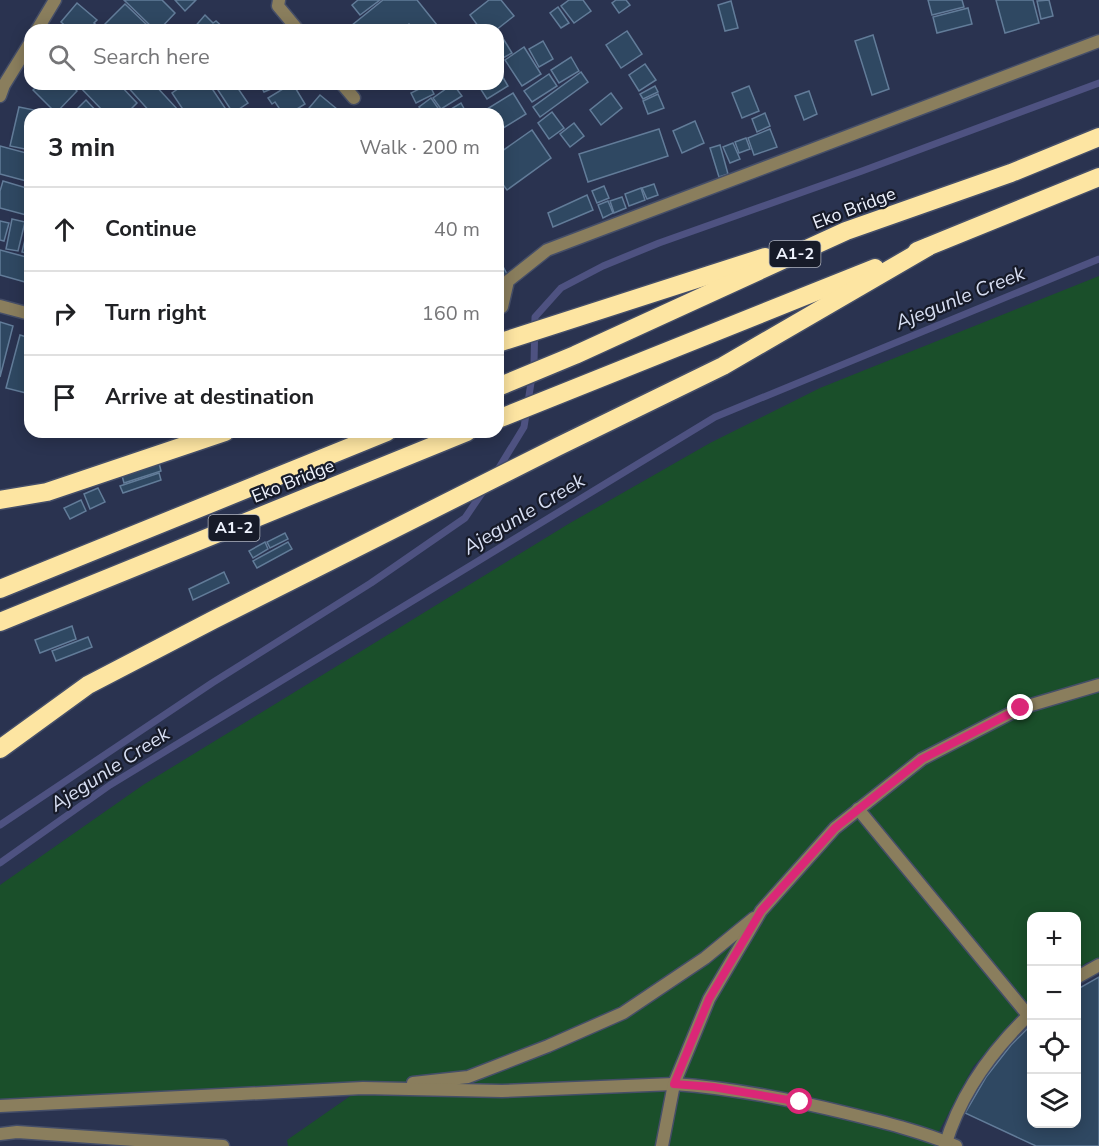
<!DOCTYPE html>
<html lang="en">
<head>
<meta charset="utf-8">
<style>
	body { margin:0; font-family:"Nunito Sans",sans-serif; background:#f6f6f6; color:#202124 }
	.controls { position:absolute; right:18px; bottom:18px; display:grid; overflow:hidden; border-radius:12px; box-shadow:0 3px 15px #0003 }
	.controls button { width:54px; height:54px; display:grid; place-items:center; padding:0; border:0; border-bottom:2px solid #e0e0e0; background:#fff; color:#202124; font:30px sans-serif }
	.stop { position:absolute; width:18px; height:18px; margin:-14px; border:4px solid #db2777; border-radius:50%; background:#fff }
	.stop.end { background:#db2777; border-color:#fff; box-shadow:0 2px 6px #0008 }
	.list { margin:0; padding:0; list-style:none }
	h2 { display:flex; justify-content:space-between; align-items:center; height:78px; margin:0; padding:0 24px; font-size:26px }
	h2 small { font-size:20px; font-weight:400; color:#757577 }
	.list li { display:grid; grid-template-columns:39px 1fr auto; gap:18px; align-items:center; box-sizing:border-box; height:84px; padding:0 24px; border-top:2px solid #e0e0e0 }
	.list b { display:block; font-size:22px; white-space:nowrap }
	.list em { font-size:20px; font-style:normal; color:#757577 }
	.icon { flex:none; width:33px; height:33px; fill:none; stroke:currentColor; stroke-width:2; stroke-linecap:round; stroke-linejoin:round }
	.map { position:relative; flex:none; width:1099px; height:1146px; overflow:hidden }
	.search { position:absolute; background:#fff; box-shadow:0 3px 15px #0003; left:24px; top:24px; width:480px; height:66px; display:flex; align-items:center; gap:15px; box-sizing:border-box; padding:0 21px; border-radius:18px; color:#757577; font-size:22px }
	.panel { position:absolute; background:#fff; box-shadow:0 3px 15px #0003; left:24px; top:108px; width:480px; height:330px; border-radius:18px }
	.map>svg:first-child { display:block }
</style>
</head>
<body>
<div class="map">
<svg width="1099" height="1146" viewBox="0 0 1099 1146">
	<rect width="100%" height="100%" fill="#2a3350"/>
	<polygon fill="#1a4f2a" points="1099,276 1099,958 1086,963 1077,970 1076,916 1032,916 1031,1003 1024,1009 973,1067 937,1135 935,1146 288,1146 287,1140 369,1083 0,1101 0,885 143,785 570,523 710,443 820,388"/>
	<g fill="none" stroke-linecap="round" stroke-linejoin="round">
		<g stroke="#4e5281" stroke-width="7">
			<polyline points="497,471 524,427 534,364 535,317 561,288 603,266 659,243 862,171 1099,83"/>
			<polyline points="0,825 212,683 371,583 465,518 484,490"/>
			<polyline points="0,863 110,785 715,417 1099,259"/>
		</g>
	</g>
	<g fill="#2f4862" stroke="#627c99" stroke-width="1.5">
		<polygon points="124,0 162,0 175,13 159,30 155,30"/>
		<polygon points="175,0 196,0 185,11"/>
		<polygon points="358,0 380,0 360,15 352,5"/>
		<polygon points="383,0 417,0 441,30 414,30 409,24 400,30 346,30"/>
		<polygon points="489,0 501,0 514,16 496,30 481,30 470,15"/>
		<polygon points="569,0 583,0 591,11 574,23 561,6"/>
		<polygon points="616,0 626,0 630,5 619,13 612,3"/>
		<polygon points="928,0 962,0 964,7 932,15"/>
		<polygon points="996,0 1033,0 1039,23 1005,33"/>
		<polygon points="1049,0 1053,16 1041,19 1037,1"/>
		<polygon points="731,1 738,28 725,31 718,5"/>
		<polygon points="77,3 97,20 94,23 102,30 70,30 61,22"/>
		<polygon points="125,4 147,25 141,30 111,30 105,24"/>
		<polygon points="558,7 569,23 561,28 550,13"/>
		<polygon points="968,8 972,24 937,33 933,17"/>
		<polygon points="205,15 213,23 216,21 226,30 192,30"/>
		<polygon points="627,31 642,54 621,68 606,45"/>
		<polygon points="873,35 889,89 872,95 855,41"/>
		<polygon points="504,40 512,53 501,59 498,55 498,44"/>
		<polygon points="543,41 553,59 539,67 529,49"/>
		<polygon points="524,47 541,74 522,86 505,60"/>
		<polygon points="571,57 579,71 559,83 551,70"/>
		<polygon points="645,64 656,80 639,91 629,75"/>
		<polygon points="581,72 588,82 540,117 533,107"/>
		<polygon points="501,74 508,86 487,99 480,88 486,84 498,84 498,76"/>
		<polygon points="549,74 557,86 532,102 524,91"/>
		<polygon points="39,84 70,84 77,91 56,113 33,90"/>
		<polygon points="77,84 119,84 137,103 126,114 106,114"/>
		<polygon points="125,84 154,84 180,112 152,114"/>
		<polygon points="185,84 209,84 229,114 186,114 172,93"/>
		<polygon points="214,84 235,84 248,103 233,113"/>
		<polygon points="260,84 283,84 264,92"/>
		<polygon points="291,84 293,84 305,104 289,114 283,114 275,102 272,104 268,98"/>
		<polygon points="429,84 434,94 416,103 411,93"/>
		<polygon points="453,84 462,96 441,109 433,98"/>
		<polygon points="655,86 658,92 643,99 640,94"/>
		<polygon points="749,86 759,111 742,118 732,93"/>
		<polygon points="809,91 817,114 804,120 795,96"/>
		<polygon points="513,93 526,114 500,130 498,114 490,114 487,109"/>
		<polygon points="611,93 622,108 601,125 590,110"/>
		<polygon points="658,94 664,108 648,114 643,101"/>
		<polygon points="320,95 343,114 304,114"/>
		<polygon points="431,98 440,111 437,114 424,114 419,107"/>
		<polygon points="86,100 99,114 72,114"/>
		<polygon points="461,103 467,114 447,114 446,112"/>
		<polygon points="19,107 39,111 38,114 30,114 30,150 10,146"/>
		<polygon points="552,112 564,128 549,139 538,123"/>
		<polygon points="765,113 770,126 757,132 752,119"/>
		<polygon points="695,121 704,143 682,153 673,131"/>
		<polygon points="574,123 584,136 570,147 560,134"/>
		<polygon points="659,129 668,156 588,182 579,154"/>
		<polygon points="770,129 777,147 754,155 748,138"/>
		<polygon points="532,130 551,158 507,190 498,178 498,154"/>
		<polygon points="746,138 750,149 739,153 735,142"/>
		<polygon points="733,143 740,159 730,163 723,147"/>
		<polygon points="720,145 728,174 719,177 710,148"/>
		<polygon points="0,146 30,154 30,182 0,174"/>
		<polygon points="3,181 30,189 30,216 0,208 0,191"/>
		<polygon points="654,184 658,195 647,199 642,188"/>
		<polygon points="604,186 609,198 597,203 592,191"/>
		<polygon points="641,188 645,200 629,206 625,194"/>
		<polygon points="587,195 593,210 553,227 548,213"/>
		<polygon points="622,197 626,208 614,213 610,201"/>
		<polygon points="608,201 613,213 603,218 598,205"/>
		<polygon points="12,219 25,222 18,251 6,249"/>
		<polygon points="0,221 9,223 4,241 0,240"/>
		<polygon points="27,231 30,231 30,254 22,252"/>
		<polygon points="0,250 30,258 25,282 0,275"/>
		<polygon points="498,257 507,274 498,282"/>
		<polygon points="0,322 13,326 0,377"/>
		<polygon points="20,335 30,338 30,394 6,388"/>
		<polygon points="158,459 161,471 124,483 121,472"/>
		<polygon points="159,473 161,480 123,493 120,486"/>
		<polygon points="98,488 105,502 90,509 84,494"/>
		<polygon points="81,500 86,511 70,519 64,508"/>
		<polygon points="285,533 288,539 270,548 267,542"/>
		<polygon points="265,542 268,549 253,558 249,551"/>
		<polygon points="288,542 292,549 257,568 253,561"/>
		<polygon points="224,572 229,583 193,600 189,589"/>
		<polygon points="72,626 76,639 40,653 35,640"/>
		<polygon points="88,637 92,647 56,661 52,651"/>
		<polygon points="1099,977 1099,1146 1036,1146 965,1113 986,1077 1011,1045 1032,1024 1032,1124 1076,1124 1076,990"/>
	</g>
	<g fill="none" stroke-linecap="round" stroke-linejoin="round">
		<defs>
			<g id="service">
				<polyline points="858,809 1028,1015"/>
				<polyline points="1076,978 1099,965"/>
				<path d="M 674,1084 C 732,1088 789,1099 846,1113 C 883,1122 920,1131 956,1146"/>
				<path d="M 945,1146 C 960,1094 993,1049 1032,1012"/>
			</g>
			<g id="minor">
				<polyline points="279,0 278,6 298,30"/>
				<polyline points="37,30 55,0"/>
				<polyline points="342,84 354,98"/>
				<polyline points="0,96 4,85 30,43"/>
				<polyline points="0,306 30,314"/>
				<polyline points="502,307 508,281 547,250 1099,41"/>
				<polyline points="413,1083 468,1077 548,1046 623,1013 705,958 754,918"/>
				<polyline points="0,1106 363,1088 502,1091 674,1084"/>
				<polyline points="0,1134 17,1132 223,1146"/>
				<polyline points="662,1146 674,1084 709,999 761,911 835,828 922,759 1021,708 1099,685"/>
			</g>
			<g id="motorway">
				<polyline points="917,251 1099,177"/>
				<polyline points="498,343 765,257"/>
				<polyline points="498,387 575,355 846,231 1011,173 1099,137"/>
				<polyline points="498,419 875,268"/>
				<polyline points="0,500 47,492 225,432"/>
				<polyline points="0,589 387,432"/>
				<polyline points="0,622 467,432"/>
				<polyline points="0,749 88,685 213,620 557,447 723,366 928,247"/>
			</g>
		</defs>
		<use href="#service" stroke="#454e68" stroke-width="15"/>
		<use href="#minor" stroke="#454e68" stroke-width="15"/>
		<use href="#motorway" stroke="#454e68" stroke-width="21"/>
		<use href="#service" stroke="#8a7e5d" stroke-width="12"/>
		<use href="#minor" stroke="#8a7e5d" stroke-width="12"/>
		<use href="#motorway" stroke="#fde5a2" stroke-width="18"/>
	</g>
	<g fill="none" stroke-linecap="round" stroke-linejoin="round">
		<polyline stroke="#db2777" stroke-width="8" points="800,1102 713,1087 674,1084 709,999 761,911 835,828 922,759 1021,708"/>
	</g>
	<g text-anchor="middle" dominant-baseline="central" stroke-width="4.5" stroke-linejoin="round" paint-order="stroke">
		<g fill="#171b29" stroke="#aeb2bd" stroke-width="1.5">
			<rect x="769.5" y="241" width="51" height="26" rx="4.5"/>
			<rect x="208.5" y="515" width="51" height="26" rx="4.5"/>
		</g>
		<g font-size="16" font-weight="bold" fill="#eef2fd">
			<text x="795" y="254">A1-2</text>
			<text x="234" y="528">A1-2</text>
		</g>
		<g font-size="18" fill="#eef2fd" stroke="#171b29">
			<text transform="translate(854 208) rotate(-21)">Eko Bridge</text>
			<text transform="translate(293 481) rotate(-22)">Eko Bridge</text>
		</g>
		<g font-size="20" font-style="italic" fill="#d7def2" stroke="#171b29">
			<text transform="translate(960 298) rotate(-22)">Ajegunle Creek</text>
			<text transform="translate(524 514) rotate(-31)">Ajegunle Creek</text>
			<text transform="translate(110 769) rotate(-33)">Ajegunle Creek</text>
		</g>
	</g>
</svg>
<div class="controls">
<button>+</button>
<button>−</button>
<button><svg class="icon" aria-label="locate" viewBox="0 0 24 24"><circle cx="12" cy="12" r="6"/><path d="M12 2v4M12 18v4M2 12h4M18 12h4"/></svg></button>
<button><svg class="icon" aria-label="layers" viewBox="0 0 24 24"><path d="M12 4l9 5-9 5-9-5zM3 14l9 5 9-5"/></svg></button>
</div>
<div class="stop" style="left:800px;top:1102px"></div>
<div class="stop end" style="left:1021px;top:708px"></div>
<div class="search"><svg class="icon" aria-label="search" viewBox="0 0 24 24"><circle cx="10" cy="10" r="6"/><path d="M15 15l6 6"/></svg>Search here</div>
<section class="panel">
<h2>3 min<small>Walk · 200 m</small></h2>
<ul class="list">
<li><svg class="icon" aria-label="ahead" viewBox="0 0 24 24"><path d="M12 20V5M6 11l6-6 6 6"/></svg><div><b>Continue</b></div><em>40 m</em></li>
<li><svg class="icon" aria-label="right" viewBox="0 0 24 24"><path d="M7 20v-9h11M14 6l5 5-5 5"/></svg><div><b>Turn right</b></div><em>160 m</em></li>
<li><svg class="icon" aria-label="arrive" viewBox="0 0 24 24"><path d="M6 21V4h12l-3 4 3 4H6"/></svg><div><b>Arrive at destination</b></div></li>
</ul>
</section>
</div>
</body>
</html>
